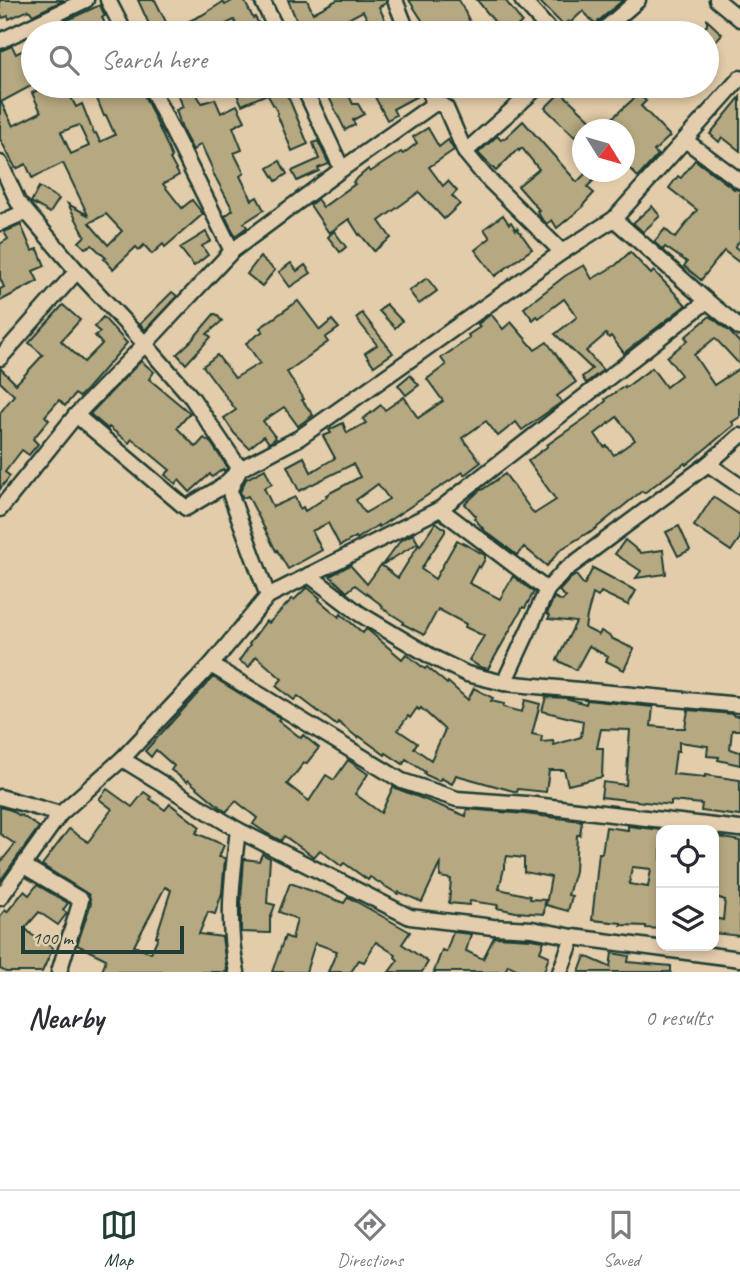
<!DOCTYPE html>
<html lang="en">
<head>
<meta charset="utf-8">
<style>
	body { margin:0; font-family:Caveat,sans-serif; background:#f2f2f3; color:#2b2b33 }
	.controls { position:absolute; right:21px; bottom:21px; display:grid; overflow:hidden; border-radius:14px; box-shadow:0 4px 10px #0003 }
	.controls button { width:63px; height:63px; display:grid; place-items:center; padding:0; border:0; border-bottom:2px solid #e1e1e2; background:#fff; color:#2b2b33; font:35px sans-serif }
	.compass { position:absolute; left:572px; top:119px; width:63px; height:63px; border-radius:50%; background:#fff; box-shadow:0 4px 10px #0003; rotate:127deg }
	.scale { position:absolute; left:21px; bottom:18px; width:163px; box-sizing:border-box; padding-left:7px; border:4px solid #1f3d34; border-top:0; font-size:19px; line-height:24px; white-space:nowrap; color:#1f3d34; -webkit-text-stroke:5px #e4cdad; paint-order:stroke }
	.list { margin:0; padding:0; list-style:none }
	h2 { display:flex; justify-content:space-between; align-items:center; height:91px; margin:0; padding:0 28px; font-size:30px }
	h2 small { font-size:23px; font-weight:400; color:#7c7c81 }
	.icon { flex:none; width:38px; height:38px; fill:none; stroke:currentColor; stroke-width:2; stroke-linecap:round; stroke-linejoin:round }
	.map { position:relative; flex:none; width:740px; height:972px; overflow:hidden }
	.search { position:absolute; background:#fff; box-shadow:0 4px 10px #0003; left:21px; right:21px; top:21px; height:77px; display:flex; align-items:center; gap:18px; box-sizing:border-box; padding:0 24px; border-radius:38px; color:#7c7c81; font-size:26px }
	.sheet { height:217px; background:#fff }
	nav { display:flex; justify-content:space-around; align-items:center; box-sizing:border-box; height:98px; border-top:2px solid #e1e1e2; background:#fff; font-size:19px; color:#7c7c81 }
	nav a { display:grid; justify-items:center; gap:4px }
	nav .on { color:#1f3d34 }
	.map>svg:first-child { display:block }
</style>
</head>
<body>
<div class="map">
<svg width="740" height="972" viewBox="0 0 740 972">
	<rect width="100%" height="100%" fill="#e3cca9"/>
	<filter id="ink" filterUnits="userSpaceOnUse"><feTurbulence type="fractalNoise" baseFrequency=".0143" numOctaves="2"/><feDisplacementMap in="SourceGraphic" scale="14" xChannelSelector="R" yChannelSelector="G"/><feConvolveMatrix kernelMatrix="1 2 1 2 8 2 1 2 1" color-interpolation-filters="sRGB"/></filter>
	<g filter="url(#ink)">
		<g fill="#b6a981" stroke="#1f3d34" stroke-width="2" fill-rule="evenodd">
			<polygon points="0,0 64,0 33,15 29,10 9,19 8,16 3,18 0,13"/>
			<polygon points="138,0 155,0 170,30 202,15 223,2 225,5 234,0 244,0 253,18 255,17 264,33 241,33 234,20 209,33 153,33"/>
			<polygon points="288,0 307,0 313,13 337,0 386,0 386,3 379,7 389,28 379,32 376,27 372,29 363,11 340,23 344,33 302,33 297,24 298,24"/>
			<polygon points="409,0 459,0 472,26 458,33 417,33 417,30 425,25"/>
			<polygon points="477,0 505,0 522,22 509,33 478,33 494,21"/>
			<polygon points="538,0 623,0 595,24 583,11 570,23 568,21 563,25"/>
			<polygon points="100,5 105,16 102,17 109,33 39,33"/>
			<polygon points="707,20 722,34 707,51 707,33 699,33 707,25"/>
			<path d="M 33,45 L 33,85 L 1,102 L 13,126 L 41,112 L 32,93 L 46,86 L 65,86 L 76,107 L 82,104 L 94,134 L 96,133 L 100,142 L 115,135 L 106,115 L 104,116 L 92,86 L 140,86 L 166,143 L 172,158 L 170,159 L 179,175 L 163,184 L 182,208 L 192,200 L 203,214 L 165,247 L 163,244 L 152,254 L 144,245 L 139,250 L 136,247 L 113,269 L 104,259 L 106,258 L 92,245 L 85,248 L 79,242 L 85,236 L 68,204 L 88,215 L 63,163 L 32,178 L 26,164 L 16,169 L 0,139 L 0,51 L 12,46 L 16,54 ZM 79,125 L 89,146 L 71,154 L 61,132 ZM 106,214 L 122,231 L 108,245 L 89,223 Z"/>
			<polygon points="175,86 191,86 202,103 215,99 221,113 237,105 245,121 233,127 242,150 234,153 244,173 240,176 252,200 257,197 264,210 244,223 247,227 235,236 225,216 233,210 212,171 213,170 201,144 193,150 184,134 176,110 183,107"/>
			<polygon points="233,86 285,86 282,87 290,101 308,144 292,151 277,114 278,113 267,94 242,105"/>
			<polygon points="336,86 344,86 353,104 358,104 364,114 353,120 355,125 345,130 326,91"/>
			<polygon points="396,86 417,86 421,94 393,109 396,115 387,120 375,97"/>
			<polygon points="561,92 600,129 639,94 646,101 641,106 670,136 654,151 658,155 638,177 625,164 625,130 582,130 575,137 545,108"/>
			<polygon points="740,97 740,151 722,137 719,142 710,134"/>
			<polygon points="523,121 577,182 587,172 602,172 587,187 594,193 583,205 584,206 557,228 552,220 547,224 541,218 537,211 539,210 518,186 539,169 522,148 519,151 518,149 496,171 478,153 497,136 501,140 503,138 504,139"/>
			<polygon points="428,128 439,147 448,140 454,150 429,167 443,186 448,181 457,191 452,196 460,204 444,219 419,192 379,221 391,238 374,251 360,234 359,235 349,219 329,233 310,205 317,199 323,207 355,184 353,182 368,169 370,172 401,152 403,154 417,143 413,137"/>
			<polygon points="318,141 329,164 318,168 319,171 297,181 292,171 319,159 313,143"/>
			<polygon points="695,160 734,189 740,190 740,240 735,247 740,251 740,263 724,251 701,280 684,266 687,262 665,247 663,250 654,242 665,229 675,238 697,210 669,188 678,176 681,178"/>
			<polygon points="280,161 287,174 276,181 268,168"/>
			<polygon points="39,187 59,199 50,213 31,202"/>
			<polygon points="652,206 660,216 643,232 633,223"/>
			<polygon points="503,215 509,224 511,222 516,230 517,228 532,249 495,276 475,250 490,238 484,229"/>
			<polygon points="21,225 32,251 38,249 45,266 33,271 38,281 0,301 0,289 4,287 0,278 0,244 8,239 4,232"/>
			<polygon points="334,231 346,247 340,252 328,237"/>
			<polygon points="206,232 211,241 202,246 208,255 194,266 180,248"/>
			<polygon points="630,252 651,274 654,271 686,305 624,353 611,336 609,338 606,334 586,351 603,370 586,383 582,377 592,369 555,334 577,317 564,299 539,318 537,316 533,320 524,308 565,276 584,265 592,279 616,265"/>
			<polygon points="260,257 275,270 262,286 247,274"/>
			<polygon points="291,263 297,271 305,265 311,273 290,287 279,272"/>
			<polygon points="427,278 437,291 419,304 409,291"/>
			<polygon points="172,292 177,296 145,330 140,324"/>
			<polygon points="298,301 320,330 332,320 339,328 325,338 328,342 287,372 304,399 302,400 313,415 298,426 284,407 263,421 276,438 269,443 264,436 249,448 234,433 224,418 236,410 203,366 217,355 235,378 260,363 246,343 263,331 260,328"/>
			<polygon points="386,304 402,321 395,328 379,311"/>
			<polygon points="63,305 80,320 61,341 84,362 102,344 95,336 100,332 94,327 103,317 127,343 86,390 79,397 75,394 65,406 59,400 45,416 49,420 33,439 38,444 29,455 22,450 5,472 10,476 0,489 0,413 14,395 0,382 0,368 16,384 43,355 29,343"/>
			<polygon points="362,313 393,353 374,366 365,353 377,345 356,318"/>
			<polygon points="214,314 216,314 222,321 207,334 211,337 186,364 177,354 192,340"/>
			<path d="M 491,314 L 503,329 L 511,322 L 535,350 L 547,342 L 576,382 L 557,396 L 562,402 L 522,430 L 516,422 L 498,436 L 486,421 L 462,438 L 481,462 L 464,475 L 463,472 L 379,527 L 378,525 L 357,539 L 356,537 L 340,546 L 328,523 L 312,531 L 322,550 L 288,569 L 277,550 L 276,551 L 248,496 L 243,498 L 240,492 L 246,479 L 265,469 L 272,484 L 264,488 L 273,507 L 295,497 L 300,509 L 303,507 L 305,511 L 327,497 L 326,495 L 360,477 L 353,464 L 299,491 L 287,466 L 304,457 L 311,472 L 335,458 L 323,436 L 331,433 L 329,430 L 343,423 L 347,433 L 366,423 L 363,419 L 381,405 L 385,410 L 404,397 L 418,418 L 443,401 L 427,379 L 446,365 L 441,358 L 470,338 L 468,335 L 480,327 L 478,324 ZM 378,484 L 389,499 L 365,513 L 356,500 Z"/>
			<path d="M 710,316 L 730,332 L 740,343 L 740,365 L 715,338 L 694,355 L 714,385 L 740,368 L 740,417 L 732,422 L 734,425 L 686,465 L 685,463 L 644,493 L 642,491 L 590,533 L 589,532 L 560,550 L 547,566 L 524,547 L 517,555 L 485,531 L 474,518 L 476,516 L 465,504 L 481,489 L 482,490 L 505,474 L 534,514 L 556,500 L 528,461 L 548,446 L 547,445 L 587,417 L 606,401 L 605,399 L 625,386 L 625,388 L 652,368 L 666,387 L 681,375 L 667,357 L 688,340 L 685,337 ZM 617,417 L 635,440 L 614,455 L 607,446 L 604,447 L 595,434 Z"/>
			<polygon points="141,361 154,372 149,379 190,413 177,428 196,447 204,438 211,443 228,468 224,471 223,469 212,477 210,474 190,492 179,480 176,484 165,475 170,470 147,451 132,439 129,443 109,427 108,429 90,414"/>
			<polygon points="410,375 419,385 406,395 398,385"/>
			<polygon points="713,497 740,515 740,538 731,551 694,526"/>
			<polygon points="436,522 445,529 445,532 421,569 435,579 457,540 485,555 485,559 480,568 478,566 469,583 500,599 513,576 534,592 525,608 523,607 488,669 480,667 469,660 484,636 465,627 466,624 438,609 424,635 403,624 404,622 382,608 383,606 355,585 347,592 330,576 350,565 367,584 381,565 398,578 419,544 420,546"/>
			<polygon points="679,526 690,550 678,556 666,532"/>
			<polygon points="413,534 418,543 382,565 401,540"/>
			<polygon points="625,540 641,553 663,550 666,574 636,578 641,571 615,554"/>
			<polygon points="593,568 636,591 628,605 601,592 598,597 593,594 587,616 585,628 599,635 601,631 611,637 611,638 634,649 624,670 606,661 608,657 589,646 576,670 557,660 576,622 548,619 550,616 547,614 554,597 562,601 566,597 559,591 570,579 576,575 584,585"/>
			<path d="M 307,587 L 320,598 L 319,600 L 339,617 L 341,614 L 363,633 L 366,629 L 368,630 L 402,659 L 406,654 L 425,669 L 427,667 L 447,684 L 448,682 L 468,700 L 474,688 L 493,698 L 491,701 L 504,704 L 503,707 L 522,712 L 525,700 L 540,704 L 532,734 L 542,736 L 541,742 L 553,741 L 554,745 L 581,737 L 583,721 L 542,711 L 546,697 L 566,698 L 586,704 L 587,700 L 653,707 L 651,726 L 672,728 L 685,728 L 688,710 L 733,714 L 734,716 L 740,716 L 740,730 L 732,730 L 730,749 L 740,752 L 740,765 L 718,760 L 719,757 L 707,756 L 708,746 L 679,742 L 679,751 L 676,751 L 673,774 L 705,777 L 705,775 L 740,780 L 740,816 L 701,811 L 702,804 L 671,801 L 671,805 L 601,797 L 603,782 L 626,785 L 630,730 L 601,729 L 597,748 L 603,748 L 602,777 L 568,785 L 564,770 L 549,770 L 546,792 L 518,789 L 517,792 L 456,775 L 452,784 L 441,778 L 439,781 L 424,774 L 425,772 L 406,759 L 403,764 L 386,753 L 385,755 L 359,736 L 358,738 L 338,722 L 336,725 L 298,696 L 294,700 L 276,686 L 282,679 L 256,656 L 249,667 L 239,661 L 250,645 L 249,644 L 266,621 L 269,623 L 292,599 L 294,600 ZM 417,708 L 419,710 L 421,708 L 445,730 L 431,760 L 414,748 L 417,743 L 398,730 L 408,716 L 410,718 Z"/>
			<polygon points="213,677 280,718 278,720 301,738 303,735 319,748 306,764 304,763 287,784 309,801 326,775 334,780 348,760 368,774 355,794 381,813 393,787 466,816 467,809 525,814 582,821 580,835 577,835 575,871 568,895 572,896 568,911 546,905 551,877 524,872 524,858 507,856 499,889 530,896 530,899 545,900 544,914 516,912 497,908 498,905 470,901 469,905 449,903 451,879 440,877 441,861 422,902 399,892 398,894 370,877 368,880 344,863 341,866 320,850 314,857 284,836 281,841 266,833 253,824 257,818 236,801 226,812 188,780 187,782 171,770 174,766 156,750 151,757 145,751"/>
			<path d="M 107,789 L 132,807 L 144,792 L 151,797 L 150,799 L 165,810 L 170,804 L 200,827 L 196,833 L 224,845 L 219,857 L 225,858 L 222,893 L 215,914 L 208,912 L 199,934 L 222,937 L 227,972 L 102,972 L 106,959 L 77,945 L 91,903 L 89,895 L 42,865 L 69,829 L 88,842 L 112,809 L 99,799 ZM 165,887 L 171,890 L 156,937 L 158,937 L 151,953 L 134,946 Z"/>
			<polygon points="0,807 11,810 20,816 21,815 39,827 0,881 0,863 15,844 0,834"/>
			<path d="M 628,826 L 661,830 L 661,929 L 646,928 L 646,926 L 621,925 L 621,923 L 592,920 L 599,853 L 602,853 L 606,827 L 628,830 ZM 632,867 L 651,869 L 648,887 L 629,884 Z"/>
			<polygon points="714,836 740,841 740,936 714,933 714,918 723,920 725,900 714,896 715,851 714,851"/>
			<polygon points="262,854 270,858 267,903 275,905 270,919 270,933 241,932 241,901 244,859 259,861"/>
			<polygon points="290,883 344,903 348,897 410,932 402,944 428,962 422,972 389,972 398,960 395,957 396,955 376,942 364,962 359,960 351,972 328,972 337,951 315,943 306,972 272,972 285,936 292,939 297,919 279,912"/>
			<polygon points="37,885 68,903 63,910 67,913 58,925 39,912 25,928 32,935 53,948 42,972 6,972 0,969 0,916 5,910 7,912 24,891 29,895"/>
			<polygon points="453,932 471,934 466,951 483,959 494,937 531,939 544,941 540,952 549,956 544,972 523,972 508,965 505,972 434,972 442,950 446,952"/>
			<polygon points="612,953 629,956 628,962 671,966 671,972 579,972 585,956 610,967"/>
		</g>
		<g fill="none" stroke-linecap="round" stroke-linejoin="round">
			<defs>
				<g id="minor">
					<polyline points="108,0 125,33"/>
					<polyline points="262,0 278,33"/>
					<polyline points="395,0 408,33"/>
					<polyline points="522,0 552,33"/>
					<polyline points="717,0 740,19"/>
					<polyline points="600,33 638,0"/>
					<polyline points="0,41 86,0"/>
					<polyline points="150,86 232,251"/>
					<polyline points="303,86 342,169"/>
					<polyline points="428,86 434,104"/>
					<polyline points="685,140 740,181"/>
					<polyline points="465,152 539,86"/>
					<polyline points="0,163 18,202 77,271 145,344 192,398 240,469 223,486 186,508 76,415"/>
					<polyline points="614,219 707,301 740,328"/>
					<polyline points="0,223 25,212"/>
					<polyline points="0,358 77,271"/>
					<polyline points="708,464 740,486"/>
					<polyline points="0,509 76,415 145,344 232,251 342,169 434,104 440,104 446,108 465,152 484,175 562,252"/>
					<polyline points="440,509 547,590"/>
					<polyline points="309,575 360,614 432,657 467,674 504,683 740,705"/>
					<polyline points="268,596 231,496 230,489 240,469 299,438 562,252 614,219 740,78"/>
					<polyline points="211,665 402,781 457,799 526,804 740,829"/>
					<polyline points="504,683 547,590 564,571 708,464 740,436"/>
					<polyline points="122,759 238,830 410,917 493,927 532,929 573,937 740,959"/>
					<polyline points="0,797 60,814"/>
					<polyline points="24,866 81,900 59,972"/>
					<polyline points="0,898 60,814 122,759 211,665 268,596 440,509 707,301"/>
					<path d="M 237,972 C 226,923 232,879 238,830"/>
					<polyline points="560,972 573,937"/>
				</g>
			</defs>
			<use href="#minor" stroke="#1f3d34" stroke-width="19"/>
			<use href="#minor" stroke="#e4cdad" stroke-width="14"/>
		</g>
	</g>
</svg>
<div class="controls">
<button><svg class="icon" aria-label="locate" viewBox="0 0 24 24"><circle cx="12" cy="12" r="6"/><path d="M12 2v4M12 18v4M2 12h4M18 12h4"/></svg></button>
<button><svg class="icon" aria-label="layers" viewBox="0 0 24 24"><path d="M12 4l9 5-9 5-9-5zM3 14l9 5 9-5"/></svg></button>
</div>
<svg class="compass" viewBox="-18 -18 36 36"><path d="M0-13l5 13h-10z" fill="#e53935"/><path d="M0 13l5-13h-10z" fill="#7c7c81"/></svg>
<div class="scale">100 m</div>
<div class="search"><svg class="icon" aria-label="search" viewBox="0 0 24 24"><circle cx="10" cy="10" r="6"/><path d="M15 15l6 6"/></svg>Search here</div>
</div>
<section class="sheet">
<h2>Nearby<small>0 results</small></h2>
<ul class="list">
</ul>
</section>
<nav>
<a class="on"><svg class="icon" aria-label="map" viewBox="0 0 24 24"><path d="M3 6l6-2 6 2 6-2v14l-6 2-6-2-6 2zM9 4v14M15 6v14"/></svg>Map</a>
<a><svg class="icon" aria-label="directions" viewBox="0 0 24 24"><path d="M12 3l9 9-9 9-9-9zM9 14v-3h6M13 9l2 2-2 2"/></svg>Directions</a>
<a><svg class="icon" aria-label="saved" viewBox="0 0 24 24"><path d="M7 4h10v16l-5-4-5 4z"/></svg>Saved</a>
</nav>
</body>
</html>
